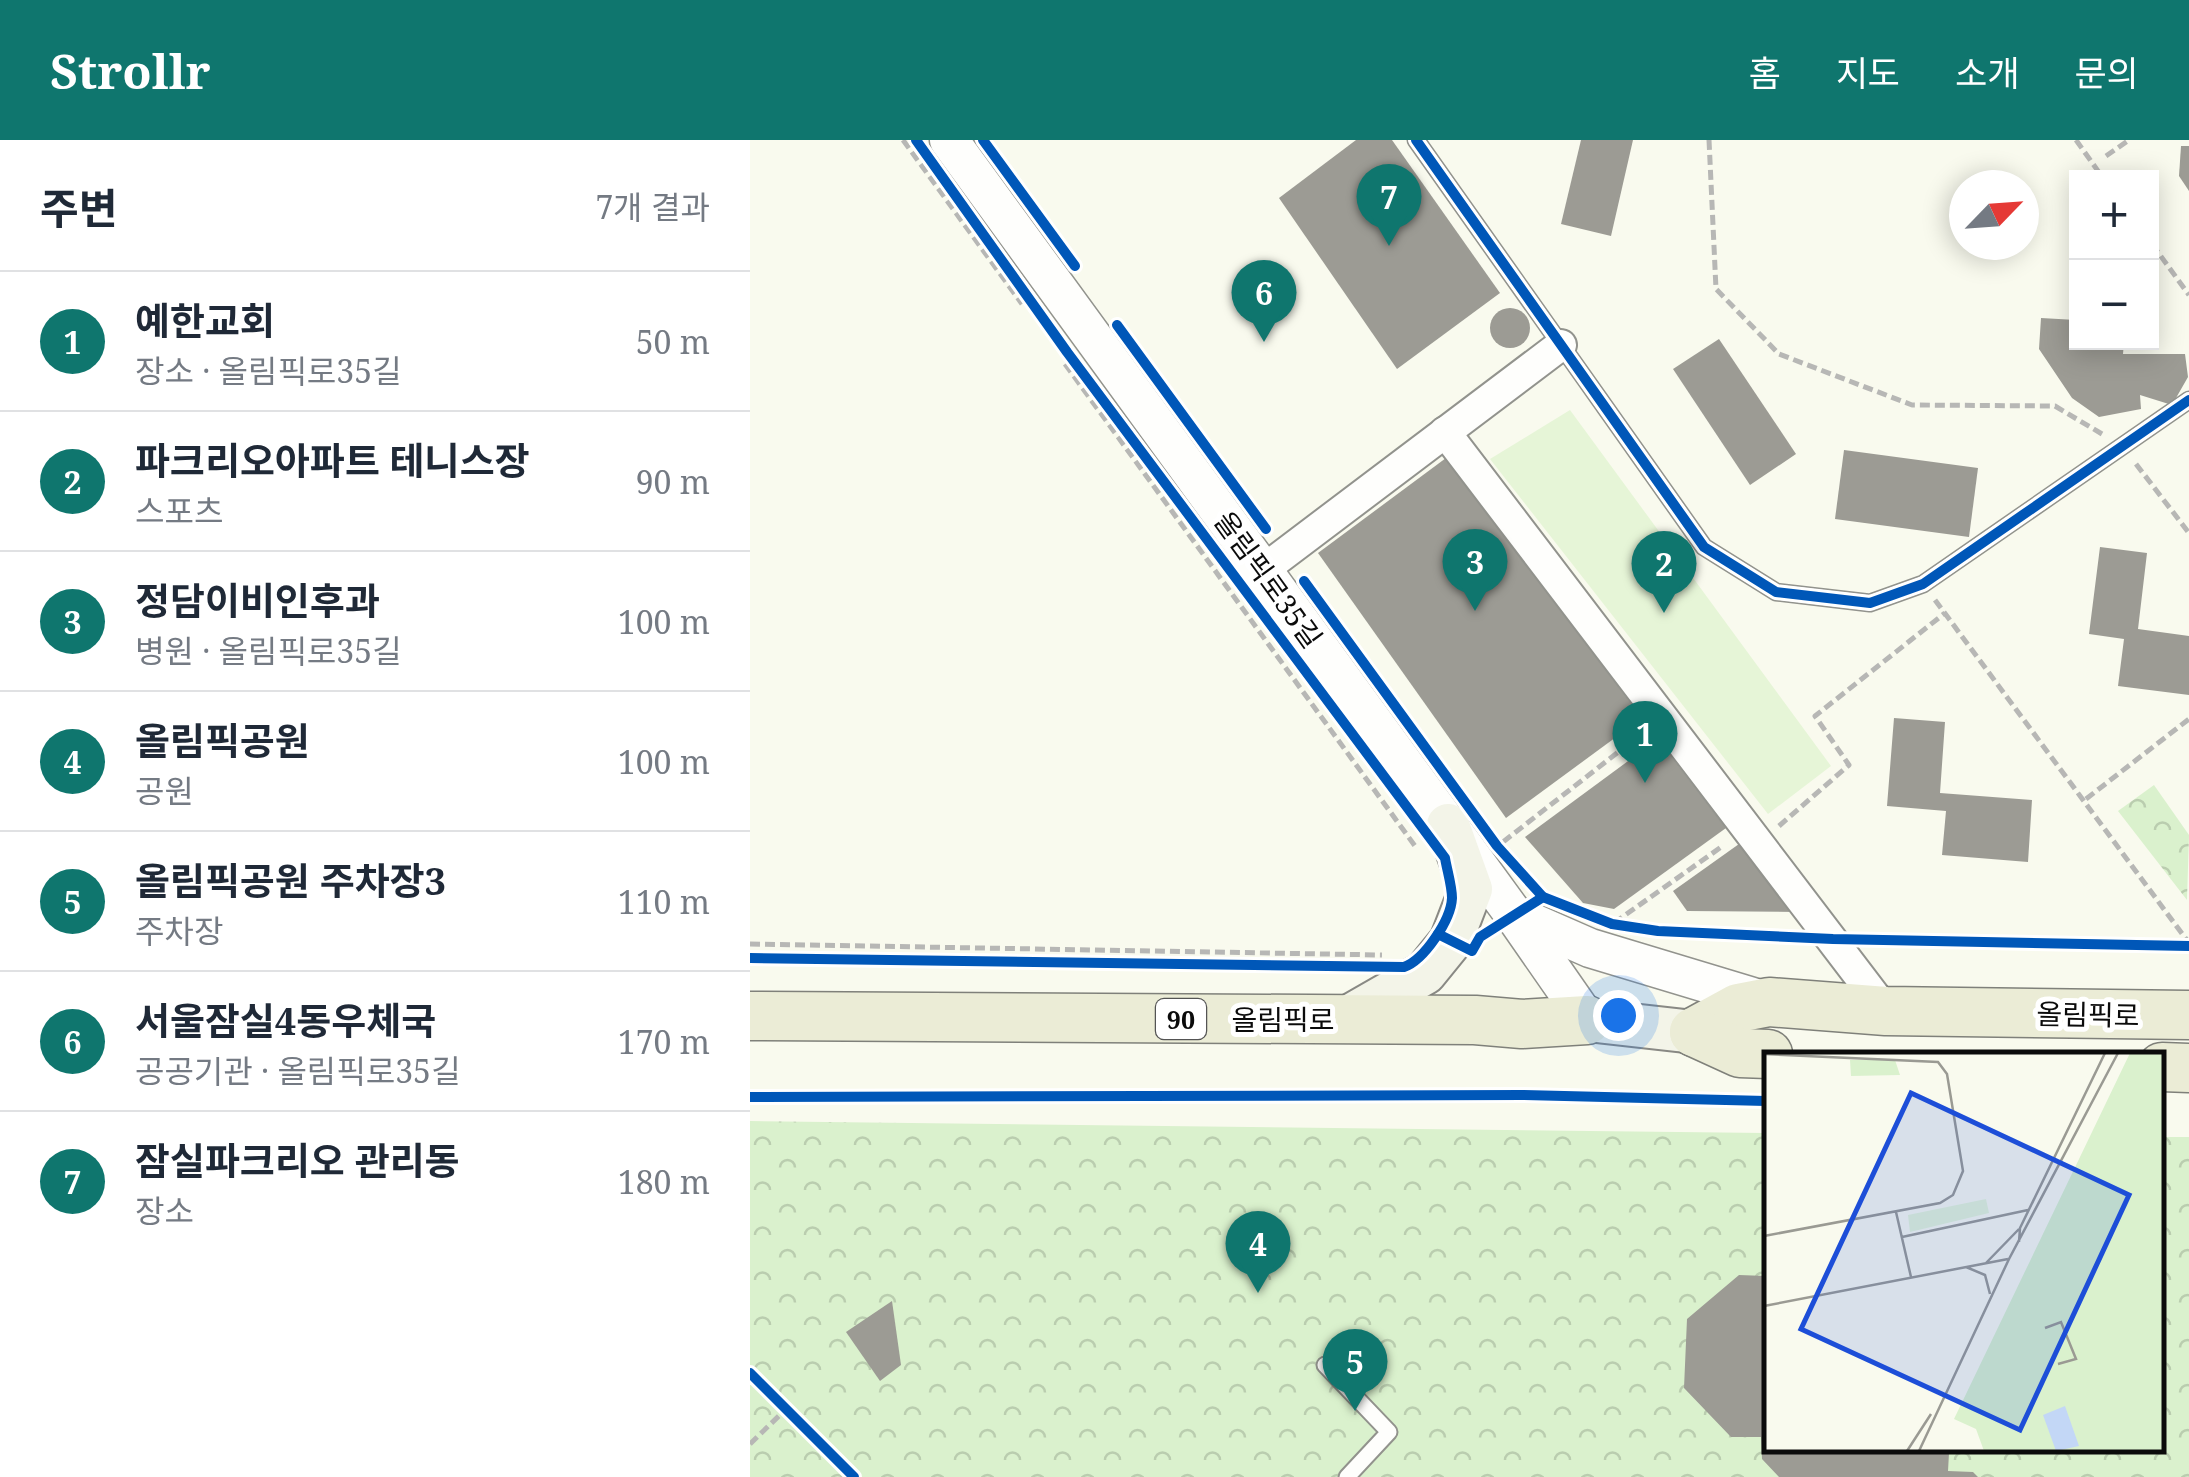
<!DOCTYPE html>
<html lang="ko">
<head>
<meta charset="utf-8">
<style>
	body { margin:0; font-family:"Noto Serif","Noto Sans KR",serif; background:#f6f6f7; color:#1f2937 }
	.controls { position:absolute; right:30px; top:30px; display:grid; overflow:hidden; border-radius:0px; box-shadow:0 5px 25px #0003 }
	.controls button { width:90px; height:90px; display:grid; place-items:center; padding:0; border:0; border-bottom:2px solid #e0e1e3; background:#fff; color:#1f2937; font:50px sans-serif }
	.compass { position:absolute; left:1199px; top:30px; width:90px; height:90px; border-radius:50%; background:#fff; box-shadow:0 5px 25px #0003; rotate:65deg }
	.you { position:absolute; left:868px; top:875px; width:35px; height:35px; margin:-25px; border:8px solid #fff; border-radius:50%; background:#1a73e8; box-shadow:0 0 0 15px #1a73e833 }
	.badge { display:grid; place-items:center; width:65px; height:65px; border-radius:50%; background:#0f766e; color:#fff; font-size:32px; font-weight:700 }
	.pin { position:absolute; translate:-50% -82px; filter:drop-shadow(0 2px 5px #0008) }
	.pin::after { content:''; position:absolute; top:52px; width:35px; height:30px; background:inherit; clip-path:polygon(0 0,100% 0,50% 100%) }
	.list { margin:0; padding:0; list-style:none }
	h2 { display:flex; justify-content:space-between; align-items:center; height:130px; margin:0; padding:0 40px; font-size:42px }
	h2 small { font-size:32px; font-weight:400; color:#747a83 }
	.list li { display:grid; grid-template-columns:65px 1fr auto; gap:30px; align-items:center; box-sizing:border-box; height:140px; padding:0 40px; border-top:2px solid #e0e1e3 }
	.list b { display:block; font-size:38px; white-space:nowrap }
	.list p { margin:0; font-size:32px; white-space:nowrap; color:#747a83 }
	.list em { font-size:32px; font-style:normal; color:#747a83 }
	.map { position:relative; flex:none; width:1439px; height:1337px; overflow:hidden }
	header { display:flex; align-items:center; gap:60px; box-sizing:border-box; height:140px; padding:0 50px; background:#0f766e; color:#fff }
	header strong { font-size:48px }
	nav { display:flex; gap:55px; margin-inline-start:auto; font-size:35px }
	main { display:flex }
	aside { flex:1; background:#fff }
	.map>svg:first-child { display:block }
</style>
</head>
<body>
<header>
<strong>Strollr</strong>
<nav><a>홈</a><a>지도</a><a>소개</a><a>문의</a></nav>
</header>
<main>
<aside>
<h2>주변<small>7개 결과</small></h2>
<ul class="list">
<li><span class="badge">1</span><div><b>예한교회</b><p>장소 · 올림픽로35길</p></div><em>50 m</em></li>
<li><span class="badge">2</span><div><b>파크리오아파트 테니스장</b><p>스포츠</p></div><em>90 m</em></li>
<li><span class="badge">3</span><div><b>정담이비인후과</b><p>병원 · 올림픽로35길</p></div><em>100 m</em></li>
<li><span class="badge">4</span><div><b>올림픽공원</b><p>공원</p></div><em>100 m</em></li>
<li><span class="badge">5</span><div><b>올림픽공원 주차장3</b><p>주차장</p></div><em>110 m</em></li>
<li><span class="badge">6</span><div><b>서울잠실4동우체국</b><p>공공기관 · 올림픽로35길</p></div><em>170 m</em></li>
<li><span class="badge">7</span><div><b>잠실파크리오 관리동</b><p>장소</p></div><em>180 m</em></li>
</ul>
</aside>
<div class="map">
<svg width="1439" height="1337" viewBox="0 0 1439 1337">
	<defs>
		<pattern id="park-crowns" width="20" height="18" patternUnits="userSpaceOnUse" patternTransform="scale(2.5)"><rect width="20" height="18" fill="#daf1cd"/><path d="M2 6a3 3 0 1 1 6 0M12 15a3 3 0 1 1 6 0" fill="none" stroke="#bacdaf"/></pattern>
	</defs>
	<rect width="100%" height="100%" fill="#f9faee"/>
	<g fill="url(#park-crowns)">
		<polygon points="1404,645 1439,695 1437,760 1368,671"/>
		<polygon points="0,981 1016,993 1016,1310 1412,1310 1412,997 1439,997 1439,1337 0,1337"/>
	</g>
	<polygon fill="#e6f5d7" points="820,270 1081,626 1018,674 740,319"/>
	<g fill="#9c9b94">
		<polygon points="606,0 642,0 750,153 647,229 529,58"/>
		<polygon points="831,0 883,0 861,96 811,84"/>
		<polygon points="1431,6 1439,6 1439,51 1429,36"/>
		<circle cx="760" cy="188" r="20"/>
		<polygon points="1291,178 1326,180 1326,202 1374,202 1373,214 1435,214 1438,237 1422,265 1390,255 1391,269 1349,277 1322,258 1289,209"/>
		<polygon points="969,199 1046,314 1000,345 923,229"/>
		<polygon points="1094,310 1228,328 1219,397 1085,379"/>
		<polygon points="696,318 892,578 756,678 568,413"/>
		<polygon points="1350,407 1397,413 1388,489 1439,496 1439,555 1368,546 1374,499 1339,494"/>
		<polygon points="1144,578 1195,582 1190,653 1282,660 1278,722 1192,715 1196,671 1137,666"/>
		<polygon points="908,599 976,688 864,769 833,763 775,697"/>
		<polygon points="996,699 1047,772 937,771 923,751"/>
		<polygon points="989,1135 1016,1136 1016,1310 1227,1310 1222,1314 1199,1313 1198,1331 1223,1332 1228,1337 1029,1337 1012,1319 1011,1297 981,1297 934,1248 937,1179"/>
		<polygon points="142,1161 151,1225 130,1241 96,1192"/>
	</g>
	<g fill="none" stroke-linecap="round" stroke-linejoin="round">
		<defs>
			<g id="service">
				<polyline points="666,0 954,407 1026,452 1120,463 1173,444 1439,260"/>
				<polyline points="575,1225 639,1292 597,1337"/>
			</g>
			<g id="minor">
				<polyline points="695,292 1136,871"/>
				<polyline points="513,430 811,205"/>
			</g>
			<g id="tertiary">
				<polyline points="199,0 764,775 837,880"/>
				<polyline points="767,776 840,808 1019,862"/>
			</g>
			<g id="secondary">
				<polyline points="593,880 675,833 701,801 721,749 698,685"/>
				<polyline points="837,880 944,892"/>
			</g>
			<g id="primary">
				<polyline points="0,876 725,880 772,884 837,880"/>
				<polyline points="944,892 988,868 1019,862 1136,871 1439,875"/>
				<polyline points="944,892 990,913 1018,914"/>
				<polyline points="1412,927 1439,928"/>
			</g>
		</defs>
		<use href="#service" stroke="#92938d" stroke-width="19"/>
		<use href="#minor" stroke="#92938d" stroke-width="34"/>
		<use href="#tertiary" stroke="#92938d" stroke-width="41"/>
		<use href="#secondary" stroke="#898984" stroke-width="46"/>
		<use href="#primary" stroke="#7f807a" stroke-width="51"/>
		<g stroke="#b7b7b5" stroke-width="5" stroke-dasharray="10 5" stroke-linecap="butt">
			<polyline points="153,0 272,164"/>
			<polyline points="959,0 966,149 1029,214 1162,265 1305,266 1352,294"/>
			<polyline points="1326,0 1353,38"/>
			<polyline points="1356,16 1379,0"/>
			<polyline points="1402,104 1439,155"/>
			<polyline points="315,224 665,706"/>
			<polyline points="1386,324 1439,393"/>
			<polyline points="1185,460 1439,803"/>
			<polyline points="1336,659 1439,579"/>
			<polyline points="1029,686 1099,625 1065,576 1195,473"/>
			<polyline points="753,702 890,595"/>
			<polyline points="864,783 974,705"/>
			<polyline points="0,804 632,815"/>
			<polyline points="0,1233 104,1337"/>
			<polyline points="0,1304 36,1269"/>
		</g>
		<use href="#service" stroke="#fefefc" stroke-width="15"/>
		<use href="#minor" stroke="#fefefc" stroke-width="30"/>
		<use href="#tertiary" stroke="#fefefc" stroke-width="38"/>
		<use href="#secondary" stroke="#f3f4e8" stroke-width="42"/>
		<use href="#primary" stroke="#ebecd6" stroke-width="48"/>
		<defs>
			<g id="cycleway">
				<polyline points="233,0 325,126"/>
				<polyline points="666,0 954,407 1026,452 1120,463 1173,444 1439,260"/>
				<polyline points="367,185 516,389"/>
				<polyline points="554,441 747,706 793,757 862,784 908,791 1083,799 1439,806"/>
				<polyline points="688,794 722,811 730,797 793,757"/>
				<path d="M 0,818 L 654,827 C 674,820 701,780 702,758 C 702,746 697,730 695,718 L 317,212 L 166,0"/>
				<polyline points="0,957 773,955 1016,961"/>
				<polyline points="0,1233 104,1337"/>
			</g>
		</defs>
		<use href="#cycleway" stroke="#fff" stroke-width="16"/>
		<use href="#cycleway" stroke="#0057b8" stroke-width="10"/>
	</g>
	<g text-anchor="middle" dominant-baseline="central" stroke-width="10" stroke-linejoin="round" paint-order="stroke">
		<rect fill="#fff" stroke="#545454" stroke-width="2.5" x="406" y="859" width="50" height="40" rx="8"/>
		<g font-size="25" font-weight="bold" fill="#0b0b0b">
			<text x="431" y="879">90</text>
		</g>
		<g font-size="28" fill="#0b0b0b" stroke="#fff">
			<text transform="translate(519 439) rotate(54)">올림픽로35길</text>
			<text transform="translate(1338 874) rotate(1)">올림픽로</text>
			<text x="533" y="879">올림픽로</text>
		</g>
	</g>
	<g transform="translate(1014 912)">
		<rect width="400" height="400" fill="#f9faee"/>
		<path d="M 366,1 L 400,1 L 400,399 L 220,399 L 212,377 L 190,367 ZM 86,8 L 131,8 L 136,23 L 87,24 Z" fill="#daf1cd"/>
		<path d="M 222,147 L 225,161 L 146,180 L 144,163 Z" fill="#e6f5d7"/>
		<path d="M 301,354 L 315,394 L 292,399 L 279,363 Z" fill="#c3d7f6"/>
		<path fill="none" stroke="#9a9a93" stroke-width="2.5" d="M 0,2 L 174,10 L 183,22 L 199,119 L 189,143 L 176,151 L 0,184M 132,160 L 147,225M 138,185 L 264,158M 255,190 L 256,176 L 341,1M 222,211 L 255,177M 202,215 L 221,223 L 226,242M 0,254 L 244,207M 281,276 L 297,270 L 312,307 L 294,312M 143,399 L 167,362M 155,399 L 245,207 L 354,1"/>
		<path fill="#1d4ed8" fill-opacity="0.15" stroke="#1d4ed8" stroke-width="5" d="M 147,41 L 365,143 L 256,378 L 37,277 Z"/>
		<rect width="400" height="400" fill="none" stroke="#0b0b0b" stroke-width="5"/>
	</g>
</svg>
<div class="controls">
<button>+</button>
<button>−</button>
</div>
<svg class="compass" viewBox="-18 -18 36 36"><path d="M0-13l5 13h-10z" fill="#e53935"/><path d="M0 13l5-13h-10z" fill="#747a83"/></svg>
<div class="you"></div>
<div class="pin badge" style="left:895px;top:643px">1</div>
<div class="pin badge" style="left:914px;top:473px">2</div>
<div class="pin badge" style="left:725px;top:471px">3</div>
<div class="pin badge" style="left:508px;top:1153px">4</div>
<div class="pin badge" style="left:605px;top:1271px">5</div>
<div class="pin badge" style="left:514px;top:202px">6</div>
<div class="pin badge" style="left:639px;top:106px">7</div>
</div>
</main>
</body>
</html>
